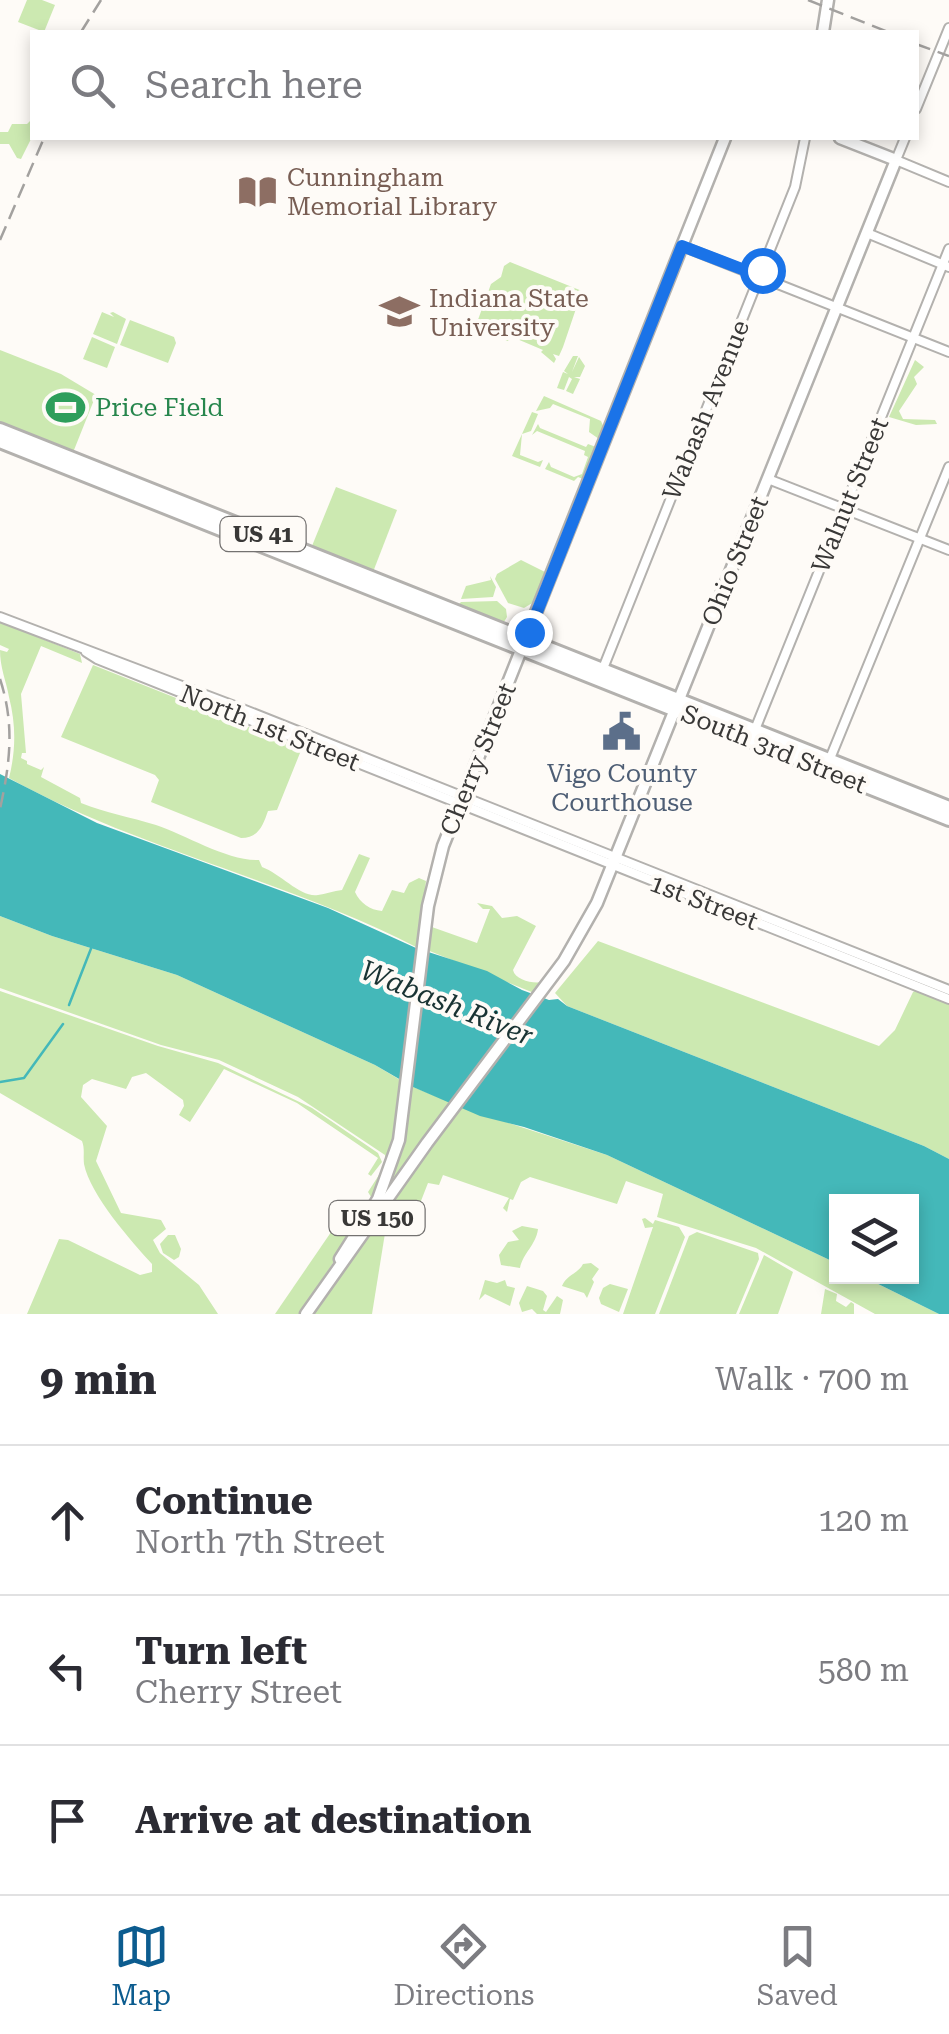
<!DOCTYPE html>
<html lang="en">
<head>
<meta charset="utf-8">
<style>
	body { margin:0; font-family:"Roboto Serif",serif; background:#f7f7f7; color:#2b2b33 }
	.controls { position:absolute; right:30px; bottom:30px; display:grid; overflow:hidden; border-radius:0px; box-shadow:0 5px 15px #0003 }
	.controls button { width:90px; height:90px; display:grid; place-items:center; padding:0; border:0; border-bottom:2px solid #e1e1e2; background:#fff; color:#2b2b33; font:50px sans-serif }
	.stop { position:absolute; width:30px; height:30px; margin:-22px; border:8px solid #1a73e8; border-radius:50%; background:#fff }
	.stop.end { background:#1a73e8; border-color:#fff; box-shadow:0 2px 10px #0008 }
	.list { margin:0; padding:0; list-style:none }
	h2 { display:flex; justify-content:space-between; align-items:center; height:130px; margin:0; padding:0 40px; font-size:42px }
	h2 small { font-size:32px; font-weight:400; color:#7c7c81 }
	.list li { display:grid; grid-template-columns:65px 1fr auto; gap:30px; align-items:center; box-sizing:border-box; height:150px; padding:0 40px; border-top:2px solid #e1e1e2 }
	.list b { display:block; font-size:38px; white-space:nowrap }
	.list p { margin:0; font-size:32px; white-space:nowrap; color:#7c7c81 }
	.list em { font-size:32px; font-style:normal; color:#7c7c81 }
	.icon { flex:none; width:55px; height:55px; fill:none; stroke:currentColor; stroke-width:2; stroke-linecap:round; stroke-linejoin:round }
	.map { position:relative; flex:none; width:949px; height:1314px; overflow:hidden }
	.search { position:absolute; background:#fff; box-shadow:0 5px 15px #0003; left:30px; right:30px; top:30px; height:110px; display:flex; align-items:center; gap:25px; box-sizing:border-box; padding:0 35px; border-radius:0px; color:#7c7c81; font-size:38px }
	.sheet { height:580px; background:#fff }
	nav { display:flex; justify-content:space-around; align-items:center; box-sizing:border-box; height:140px; border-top:2px solid #e1e1e2; background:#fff; font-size:28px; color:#7c7c81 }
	nav a { display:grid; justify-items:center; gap:5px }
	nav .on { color:#0c5c8f }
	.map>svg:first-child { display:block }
</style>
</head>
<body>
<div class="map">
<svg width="949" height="1314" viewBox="0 0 949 1314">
	<rect width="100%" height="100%" fill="#fefbf7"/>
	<g fill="#cce9b1">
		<polygon points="27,0 42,0 55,5 44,32 18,22"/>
		<polygon points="32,119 32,137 21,159 17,158 9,144 0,144 0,132 8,132 12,124 27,124"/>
		<polygon points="510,262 582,291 563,347 559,356 553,354 556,359 554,363 541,352 543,350 510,336 508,341 498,337 499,332 485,326 489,331 475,328 491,284 501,277 504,266"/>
		<polygon points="102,312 114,317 110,313 113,312 126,319 117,344 93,334"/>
		<polygon points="130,320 174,337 176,343 168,363 120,345"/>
		<polygon points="92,337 115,347 107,368 83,359"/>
		<polygon points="0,350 61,374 96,395 72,455 0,426"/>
		<polygon points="573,356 578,356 572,372 579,357 585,366 580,377 574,377 580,379 573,394 566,391 572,379 569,377 564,390 557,388 563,372 568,374 564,371"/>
		<polygon points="915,360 924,367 914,377 917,384 899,411 903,419 935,420 937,424 916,425 889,417"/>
		<polygon points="544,396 601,421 604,428 599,439 589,432 590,419 553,404 550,408 536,411"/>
		<polygon points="532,412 538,414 531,431 522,434 520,455 538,462 543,460 540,467 512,456"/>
		<polygon points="538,424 540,428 586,447 588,444 596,447 583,479 578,477 574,481 545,469 549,462 551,467 574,477 582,474 588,457 584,455 585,451 537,431 532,435"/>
		<polygon points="336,487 397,510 373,572 312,546"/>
		<polygon points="521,560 545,572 534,602 524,608 508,603 495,579 497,574"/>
		<polygon points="490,576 496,587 493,597 461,599 466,586 491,580"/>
		<polygon points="497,601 506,609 507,617 502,625 458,605 461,602"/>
		<path d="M 0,622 L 80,654 L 82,663 L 41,646 L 21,694 L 26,753 L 22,753 L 21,758 L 27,761 L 27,764 L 41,770 L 44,767 L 41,777 L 80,798 L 81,803 C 106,813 130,817 156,825 C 186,835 227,861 259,860 L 262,867 C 281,874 301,898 318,895 C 325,894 334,891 342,890 L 359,854 L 370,858 L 355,892 C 360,903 370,910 382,911 L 392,890 L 404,893 L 409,883 L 419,878 L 426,881 L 418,948 C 287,880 139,850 9,778 C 16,750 16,725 9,697 C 6,680 0,668 0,650 L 7,652 L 9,649 L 0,645 Z"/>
		<path d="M 93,665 L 302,748 L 277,810 L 268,811 C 263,825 259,838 241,838 L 151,802 L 159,780 L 155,775 L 61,737 Z"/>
		<path d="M 477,903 L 492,906 L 502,918 L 517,916 L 536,926 L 513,970 C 515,980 533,984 542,982 L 534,993 L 427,950 L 429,926 L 477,943 L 490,909 L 483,909 Z"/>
		<polygon points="0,916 52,936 177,975 375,1065 402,1081 393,1150 375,1196 371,1197 368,1192 386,1164 385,1155 298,1097 219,1060 161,1045 0,988"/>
		<polygon points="598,941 879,1046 895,1030 913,992 917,990 949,1002 949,1159 924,1146 567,1006 555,993"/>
		<path d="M 0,991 L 158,1046 L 218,1063 L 312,1108 L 378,1153 L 382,1162 L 371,1176 L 368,1174 L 378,1158 L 297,1103 L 224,1069 L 190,1122 L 179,1115 L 184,1106 L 183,1100 L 146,1073 L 132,1077 L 126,1089 L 92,1079 L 83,1085 L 81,1097 L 107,1126 L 96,1161 L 121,1213 L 161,1220 L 166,1229 L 153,1240 L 160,1253 L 199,1285 L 218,1314 L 27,1314 L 59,1239 L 68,1240 L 140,1275 L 152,1272 L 152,1264 C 132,1242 90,1195 84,1164 C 83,1155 85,1149 82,1141 L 0,1093 Z"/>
		<polygon points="411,1086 452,1103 383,1202 403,1150"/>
		<polygon points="460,1107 607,1155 836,1263 836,1276 864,1277 939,1314 875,1314 756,1248 657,1217 663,1194 626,1181 617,1204 530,1177 521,1182 513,1200 510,1199 507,1212 503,1208 509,1198 443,1175 439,1185 428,1183 419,1206 425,1212 418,1230 405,1228 388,1216 388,1206"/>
		<polygon points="363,1208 365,1215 299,1314 275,1314 340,1219"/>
		<polygon points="645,1218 653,1224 655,1220 679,1227 685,1237 655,1314 623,1314 653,1227 645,1228 642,1219"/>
		<polygon points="381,1223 386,1227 372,1314 313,1314 375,1226"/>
		<path d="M 522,1226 L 538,1229 C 536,1245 523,1253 520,1268 L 501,1265 L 499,1255 L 508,1242 L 519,1240 L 512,1231 Z"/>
		<polygon points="697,1232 758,1253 759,1259 736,1314 659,1314 689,1236"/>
		<polygon points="168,1235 175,1235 181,1249 179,1257 174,1260 163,1253 160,1244"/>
		<polygon points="764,1255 793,1272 778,1314 739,1314"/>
		<path d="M 591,1263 L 599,1269 L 592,1279 L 594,1282 L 587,1298 L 584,1293 L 562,1286 C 566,1275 578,1274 583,1264 Z"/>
		<polygon points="485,1280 497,1283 505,1280 507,1286 515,1288 510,1306 485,1294 479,1300"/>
		<polygon points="610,1284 628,1289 619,1312 601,1304 599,1298 603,1288"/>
		<polygon points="527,1286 543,1291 547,1296 543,1310 546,1312 557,1296 563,1300 560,1314 537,1314 532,1309 522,1312 519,1303"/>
		<polygon points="825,1289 837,1294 836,1301 846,1307 851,1302 854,1304 854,1314 821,1314"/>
	</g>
	<polygon fill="#44b8b9" points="0,774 97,823 328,908 416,948 487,971 522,990 549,1000 558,999 567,1006 924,1146 949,1159 949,1314 939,1314 864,1277 912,1276 912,1202 836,1202 836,1263 607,1155 524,1127 480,1116 413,1087 375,1065 177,975 52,936 0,916"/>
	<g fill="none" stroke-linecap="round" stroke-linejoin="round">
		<g stroke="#44b8b9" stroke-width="2.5">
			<polyline points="69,1005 92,946"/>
			<polyline points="0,1082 24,1078 63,1024"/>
		</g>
		<defs>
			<g id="secondary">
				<polyline points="916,109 949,28"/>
				<polyline points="905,138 896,160 949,182"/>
				<polyline points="867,233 949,267"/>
				<polyline points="682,246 949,352"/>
				<polyline points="768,479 949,550"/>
				<polyline points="0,617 240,708 949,990"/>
				<polyline points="86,652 97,659 949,999"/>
				<polyline points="602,671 795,187 805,138"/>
				<polyline points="754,732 949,249"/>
				<polyline points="829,761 949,467"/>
			</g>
			<g id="primary">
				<polyline points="823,32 828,0"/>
				<polyline points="340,1259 378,1199 399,1140 428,906 443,846 725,138"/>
				<polyline points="306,1314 427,1143 564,961 597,903 896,160 840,138"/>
			</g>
			<g id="highway">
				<polyline points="0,430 949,808"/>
				<polyline points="0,441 949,819"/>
			</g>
		</defs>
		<use href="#secondary" stroke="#b3b1ae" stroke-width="12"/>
		<use href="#primary" stroke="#b3b1ae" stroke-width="15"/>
		<use href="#highway" stroke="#b3b1ae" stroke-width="18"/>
		<use href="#secondary" stroke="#fff" stroke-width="8"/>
		<use href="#primary" stroke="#fff" stroke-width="10"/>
		<use href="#highway" stroke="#fff" stroke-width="12"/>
		<g stroke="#a3a19f" stroke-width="2.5" stroke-dasharray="15 8" stroke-linecap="butt">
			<polyline points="808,0 888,32"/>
			<polyline points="81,32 101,0"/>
			<polyline points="916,44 949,56"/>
			<polyline points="0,240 44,138"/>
			<path d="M 0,679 C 15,725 10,763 0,809"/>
		</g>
	</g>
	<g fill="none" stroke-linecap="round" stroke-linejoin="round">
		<polyline stroke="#1a73e8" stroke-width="12" points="529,632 682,246 760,276 762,270"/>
	</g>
	<defs>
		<symbol id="library-bare" viewBox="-9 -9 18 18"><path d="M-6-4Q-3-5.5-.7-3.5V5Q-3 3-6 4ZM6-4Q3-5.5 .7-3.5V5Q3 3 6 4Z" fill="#8d6e63" stroke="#fefbf7" stroke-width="2.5" paint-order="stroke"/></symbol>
		<symbol id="university-bare" viewBox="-9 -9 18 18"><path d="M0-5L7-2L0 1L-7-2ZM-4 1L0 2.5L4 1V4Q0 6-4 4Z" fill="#8d6e63" stroke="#fefbf7" stroke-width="2.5" paint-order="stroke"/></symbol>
		<symbol id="stadium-bare" viewBox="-9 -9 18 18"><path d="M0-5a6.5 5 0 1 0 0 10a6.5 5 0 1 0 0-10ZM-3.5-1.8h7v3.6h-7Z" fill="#2e9e5b" stroke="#fefbf7" stroke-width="2.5" paint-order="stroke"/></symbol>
		<symbol id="civic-bare" viewBox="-9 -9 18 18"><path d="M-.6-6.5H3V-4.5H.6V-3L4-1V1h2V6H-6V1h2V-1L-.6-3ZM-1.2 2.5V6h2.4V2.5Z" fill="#5c6f8a" stroke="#fefbf7" stroke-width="2.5" paint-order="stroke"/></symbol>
	</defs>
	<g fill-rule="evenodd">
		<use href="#library-bare" x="230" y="164" width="55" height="55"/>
		<use href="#university-bare" x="372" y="284" width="55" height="55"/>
		<use href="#stadium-bare" x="38" y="380" width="55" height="55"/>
		<use href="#civic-bare" x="594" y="704" width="55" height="55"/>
	</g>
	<g text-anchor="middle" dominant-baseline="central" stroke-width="8" stroke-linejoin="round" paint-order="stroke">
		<g fill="#fefbf7" stroke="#747271" stroke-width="2.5">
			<rect x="220.5" y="517" width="85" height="34" rx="8"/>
			<rect x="329.5" y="1201" width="95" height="34" rx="8"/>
		</g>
		<g font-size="22" font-weight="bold" fill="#393837">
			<text x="263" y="534">US 41</text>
			<text x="377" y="1218">US 150</text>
		</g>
		<g font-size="25" fill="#785e54" stroke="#fefbf7" text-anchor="start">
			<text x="287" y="177">Cunningham<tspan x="287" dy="29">Memorial Library</tspan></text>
			<text x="429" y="298">Indiana State<tspan x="429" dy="29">University</tspan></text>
		</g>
		<g font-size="25" fill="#27864d" stroke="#fefbf7" text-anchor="start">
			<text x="95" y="407">Price Field</text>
		</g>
		<g font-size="25" fill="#393837" stroke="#fefbf7">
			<text transform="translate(706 410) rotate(-68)">Wabash Avenue</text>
			<text transform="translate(850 495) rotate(-68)">Walnut Street</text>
			<text transform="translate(735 561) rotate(-68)">Ohio Street</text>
			<text transform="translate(270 728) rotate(22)">North 1st Street</text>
			<text transform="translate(774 749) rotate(22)">South 3rd Street</text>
			<text transform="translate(478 759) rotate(-68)">Cherry Street</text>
			<text transform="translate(704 902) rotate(21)">1st Street</text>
		</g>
		<g font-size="25" fill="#4e5e75" stroke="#fefbf7">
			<text x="622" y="773">Vigo County<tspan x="622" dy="29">Courthouse</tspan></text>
		</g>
		<g font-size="28" font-style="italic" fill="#193333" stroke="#fefbf7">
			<text transform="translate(447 1003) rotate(22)">Wabash River</text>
		</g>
	</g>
</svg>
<div class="controls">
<button><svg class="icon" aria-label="layers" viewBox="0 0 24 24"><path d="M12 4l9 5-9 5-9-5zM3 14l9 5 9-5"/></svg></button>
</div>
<div class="stop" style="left:762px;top:270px"></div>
<div class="stop end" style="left:529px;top:632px"></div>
<div class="search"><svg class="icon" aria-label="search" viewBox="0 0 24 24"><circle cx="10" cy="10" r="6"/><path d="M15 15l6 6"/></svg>Search here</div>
</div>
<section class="sheet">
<h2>9 min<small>Walk · 700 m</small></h2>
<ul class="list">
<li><svg class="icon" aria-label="ahead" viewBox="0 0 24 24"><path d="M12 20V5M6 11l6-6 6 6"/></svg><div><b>Continue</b><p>North 7th Street</p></div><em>120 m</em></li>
<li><svg class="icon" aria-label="left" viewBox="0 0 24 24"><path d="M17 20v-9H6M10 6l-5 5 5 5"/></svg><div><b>Turn left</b><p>Cherry Street</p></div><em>580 m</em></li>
<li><svg class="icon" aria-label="arrive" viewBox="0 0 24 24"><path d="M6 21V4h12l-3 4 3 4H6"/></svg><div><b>Arrive at destination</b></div></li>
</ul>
</section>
<nav>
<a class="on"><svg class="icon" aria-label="map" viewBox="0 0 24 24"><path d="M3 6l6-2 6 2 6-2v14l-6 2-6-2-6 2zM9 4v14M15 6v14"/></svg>Map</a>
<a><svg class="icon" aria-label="directions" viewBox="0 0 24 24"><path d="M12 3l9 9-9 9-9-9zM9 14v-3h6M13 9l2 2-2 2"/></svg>Directions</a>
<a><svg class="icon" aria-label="saved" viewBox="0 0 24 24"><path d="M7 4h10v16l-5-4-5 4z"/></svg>Saved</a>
</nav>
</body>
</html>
